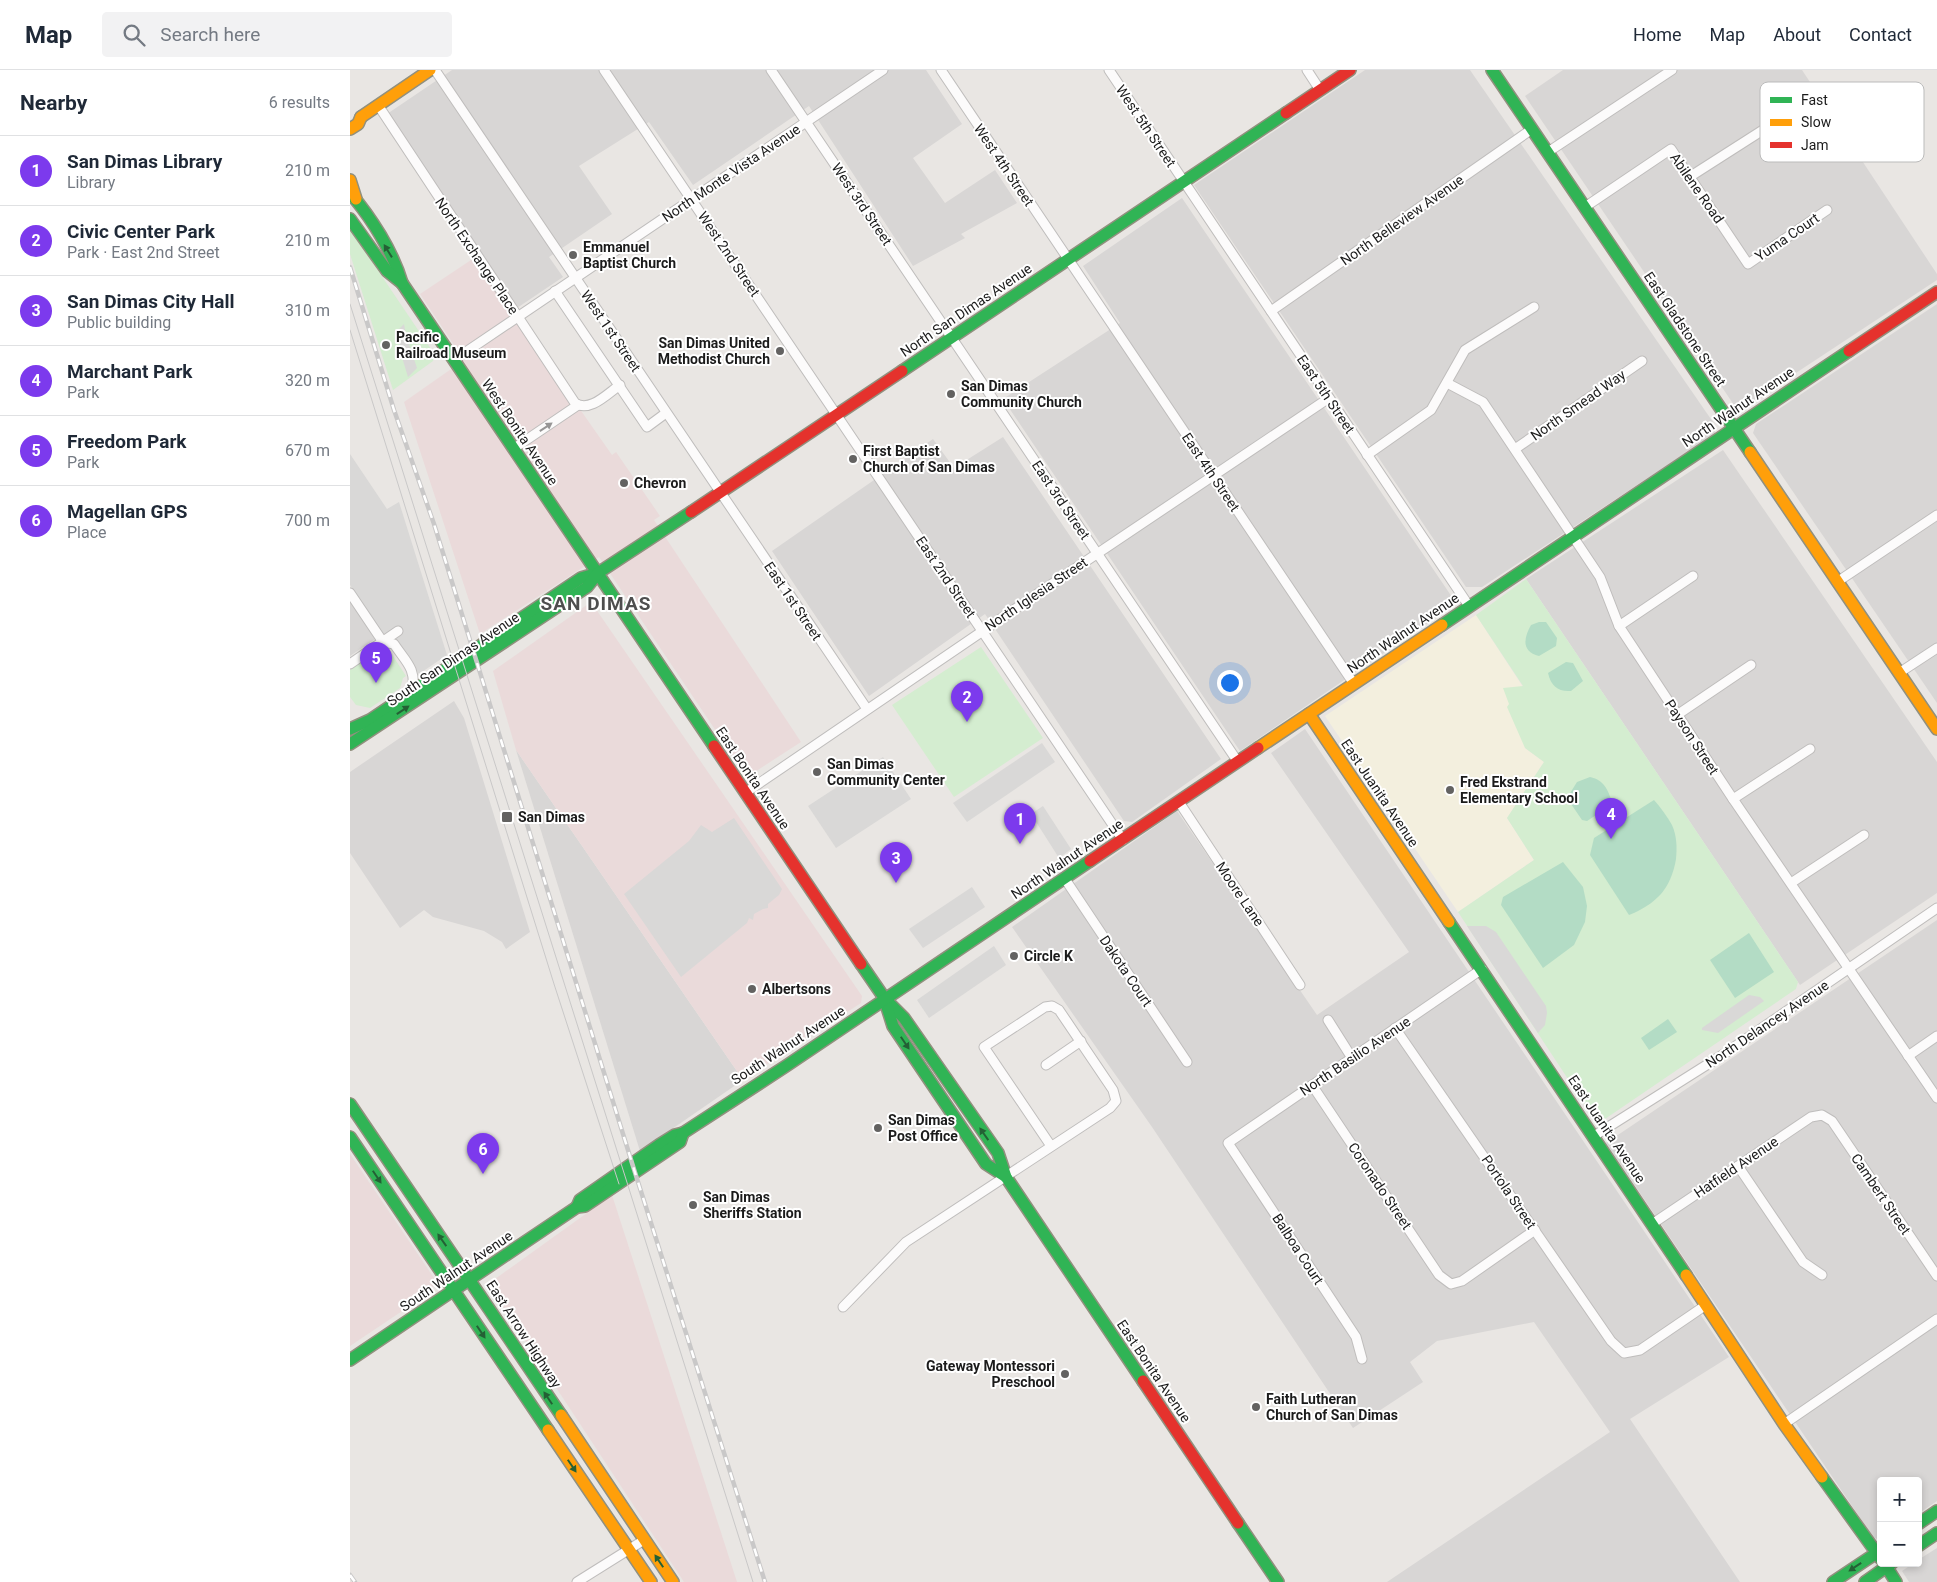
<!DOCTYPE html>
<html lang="en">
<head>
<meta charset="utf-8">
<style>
	body { margin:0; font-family:Roboto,sans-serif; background:#f2f2f3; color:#1f2937 }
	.controls { position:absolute; right:15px; bottom:15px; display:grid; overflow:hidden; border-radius:5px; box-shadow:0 2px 8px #0003 }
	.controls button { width:45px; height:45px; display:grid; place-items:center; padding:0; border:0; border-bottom:1px solid #e0e1e3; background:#fff; color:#1f2937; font:25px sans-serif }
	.you { position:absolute; left:879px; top:612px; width:18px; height:18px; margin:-12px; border:4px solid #fff; border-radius:50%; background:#1a73e8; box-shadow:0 0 0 8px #1a73e833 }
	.badge { display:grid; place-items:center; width:32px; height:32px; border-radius:50%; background:#7c3aed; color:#fff; font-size:16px; font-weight:700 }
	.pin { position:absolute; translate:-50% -41px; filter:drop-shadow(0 1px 2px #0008) }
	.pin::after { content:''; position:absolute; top:26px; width:18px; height:15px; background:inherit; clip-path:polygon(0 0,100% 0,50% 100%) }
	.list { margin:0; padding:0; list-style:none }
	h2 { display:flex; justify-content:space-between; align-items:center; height:65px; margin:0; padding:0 20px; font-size:21px }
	h2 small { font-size:16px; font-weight:400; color:#747a83 }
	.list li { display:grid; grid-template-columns:32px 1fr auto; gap:15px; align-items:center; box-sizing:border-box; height:70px; padding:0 20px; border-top:1px solid #e0e1e3 }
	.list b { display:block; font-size:19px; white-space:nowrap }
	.list p { margin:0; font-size:16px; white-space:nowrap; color:#747a83 }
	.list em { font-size:16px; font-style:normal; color:#747a83 }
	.icon { flex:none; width:28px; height:28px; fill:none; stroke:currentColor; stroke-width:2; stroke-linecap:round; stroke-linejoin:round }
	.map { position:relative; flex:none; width:1587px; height:1512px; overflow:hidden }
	header { display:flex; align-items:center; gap:30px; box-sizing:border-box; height:70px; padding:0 25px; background:#fff; border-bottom:1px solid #e0e1e3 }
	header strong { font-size:24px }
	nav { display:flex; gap:28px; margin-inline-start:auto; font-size:18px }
	.search { width:350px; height:45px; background:#f2f2f3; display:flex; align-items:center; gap:12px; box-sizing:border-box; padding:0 18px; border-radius:5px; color:#747a83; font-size:19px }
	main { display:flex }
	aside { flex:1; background:#fff }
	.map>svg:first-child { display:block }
</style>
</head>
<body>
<header>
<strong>Map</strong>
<div class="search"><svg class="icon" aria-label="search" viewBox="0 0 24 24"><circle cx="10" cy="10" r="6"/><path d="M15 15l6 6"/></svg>Search here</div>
<nav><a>Home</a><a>Map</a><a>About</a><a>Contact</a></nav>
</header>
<main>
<aside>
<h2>Nearby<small>6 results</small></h2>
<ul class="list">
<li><span class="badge">1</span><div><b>San Dimas Library</b><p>Library</p></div><em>210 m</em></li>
<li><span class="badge">2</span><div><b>Civic Center Park</b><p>Park · East 2nd Street</p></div><em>210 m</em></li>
<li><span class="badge">3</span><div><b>San Dimas City Hall</b><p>Public building</p></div><em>310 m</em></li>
<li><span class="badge">4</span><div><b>Marchant Park</b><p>Park</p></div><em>320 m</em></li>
<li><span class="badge">5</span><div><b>Freedom Park</b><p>Park</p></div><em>670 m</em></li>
<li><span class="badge">6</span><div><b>Magellan GPS</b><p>Place</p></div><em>700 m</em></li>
</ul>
</aside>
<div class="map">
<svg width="1587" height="1512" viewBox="0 0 1587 1512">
	<rect width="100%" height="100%" fill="#e9e6e3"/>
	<g fill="#d8d6d5">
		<polygon points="102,0 576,0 612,54 563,88 595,133 645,100 667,133 611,164 615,168 563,196 459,36 343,115 299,52 229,96 262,144 199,187 213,207 167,238 37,44"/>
		<polygon points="1015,0 1120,0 1365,355 1365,364 1132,517 1116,517 844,115"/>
		<polygon points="1213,0 1452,0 1587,204 1587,210 1394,337 1384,335 1175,26"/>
		<polygon points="832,128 1102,527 1100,538 890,681 653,329 770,253 733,196"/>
		<polygon points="1587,234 1587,633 1403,363 1406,354"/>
		<polygon points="653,367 871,689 782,752 774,751 635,544 519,626 422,481 583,369 604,398"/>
		<polygon points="1373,380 1587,692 1587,823 1450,915 1176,509"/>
		<polygon points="0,529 25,569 0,586"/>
		<polygon points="104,631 114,648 180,862 156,879 152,872 134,861 83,847 74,840 50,858 0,783 0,702"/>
		<polygon points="955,659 1379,1287 1280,1349 1390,1512 1037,1512 1260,1362 1184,1252 1087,1271 1060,1292 1073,1312 1003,1358 802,1057 662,857 827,741 967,945 1059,882 921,683"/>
		<polygon points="166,680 393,1010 290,1081"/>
		<polygon points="1587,850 1587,1431 1568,1444 1568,1411 1531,1411 1531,1469 1529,1470 1523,1467 1256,1073"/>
		<polygon points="1587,1478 1587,1512 1559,1512 1552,1501 1564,1493 1568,1493 1568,1490"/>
	</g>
	<g fill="#eadada">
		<polygon points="124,188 262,385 266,382 310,446 304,450 451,672 397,707 249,487 130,564 54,332 114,290 70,224"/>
		<polygon points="241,532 512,926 511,933 393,1010 166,680 143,601"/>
		<polygon points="0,1084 84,1208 82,1221 0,1276"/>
		<polygon points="262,1125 387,1512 334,1512 138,1214"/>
	</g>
	<polygon fill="#f3efde" points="1126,545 1173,617 1175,678 1194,692 1157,748 1184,790 1108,842 975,646"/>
	<g fill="#d4edd0">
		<polygon points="0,159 85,285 83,291 43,320 0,184"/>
		<polygon points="1176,509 1448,912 1446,919 1252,1051 1243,1047 1108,842 1184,790 1157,748 1194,692 1175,678 1157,637 1159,634 1153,618 1173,616 1126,545"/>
		<polygon points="34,577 37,577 56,606 53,608 50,618 20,638 6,635 0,627 0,600"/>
		<polygon points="631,577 693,668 604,727 542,635"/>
	</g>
	<g fill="#b3dcc5">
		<path d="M 1189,552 L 1196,552 L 1207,568 L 1206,576 L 1189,586 C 1172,582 1173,569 1181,555 Z"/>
		<path d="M 1216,592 L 1223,593 L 1233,611 L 1221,621 C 1208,622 1201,616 1198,603 Z"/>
		<path d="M 1240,707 C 1255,710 1258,721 1263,734 L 1237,751 L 1232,750 L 1217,728 L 1227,712 Z"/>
		<path d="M 1304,730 C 1311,738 1317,746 1322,755 C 1327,766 1327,778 1326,789 C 1321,819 1306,834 1279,845 L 1240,785 L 1244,768 Z"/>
		<polygon points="1213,792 1233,817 1237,836 1235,852 1224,875 1193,898 1151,835 1153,827"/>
		<polygon points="1399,863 1424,902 1385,928 1360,890"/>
		<polygon points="1318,949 1327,962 1299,980 1291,968"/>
	</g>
	<g fill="#d9d8d7">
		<polygon points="54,254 56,265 67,298 58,307 51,284 48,265 47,261"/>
		<polygon points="0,384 37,439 49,432 97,585 69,604 46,570 33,564 0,515"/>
		<polygon points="692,673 705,692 617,752 603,733"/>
		<polygon points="533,687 561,729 486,778 458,736"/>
		<polygon points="693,736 721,779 709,788 681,744"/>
		<polygon points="384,748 432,819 429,825 418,834 418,838 413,839 404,844 403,850 399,848 397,853 331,907 274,824 339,771 351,755 362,762"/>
		<polygon points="622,817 635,837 573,878 559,859"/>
		<polygon points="1117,856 1136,856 1146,862 1196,936 1197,943 1195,955 1188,963"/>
		<polygon points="644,876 656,895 579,948 567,930"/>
		<polygon points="1399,925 1410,927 1414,931 1368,963 1352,960 1352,958"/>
	</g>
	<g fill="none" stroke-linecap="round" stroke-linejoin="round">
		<defs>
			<g id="street">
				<polyline points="85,0 517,639"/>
				<polyline points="254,0 773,770"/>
				<polyline points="421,0 888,692"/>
				<polyline points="591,0 1004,614"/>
				<polyline points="759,0 1119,536"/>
				<polyline points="957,0 970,20"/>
				<path d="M 28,35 L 225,333 C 240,343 258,323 270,315"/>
				<polyline points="1198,82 1322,0"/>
				<polyline points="1341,106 1427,51"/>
				<polyline points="1235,137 1321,79 1398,194 1477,140"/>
				<polyline points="205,221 297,357 316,343"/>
				<polyline points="921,241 1182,59"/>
				<polyline points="104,290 533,0"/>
				<polyline points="1097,313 1133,332 1250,507 1269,556 1383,729 1587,1028"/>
				<polyline points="163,379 228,335"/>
				<polyline points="1165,379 1292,291"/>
				<polyline points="1017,385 1081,340 1115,280 1184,237"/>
				<polyline points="1487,512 1587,445"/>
				<path d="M 0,523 L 33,572 L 44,574 C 56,592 66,598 63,621"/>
				<polyline points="1269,556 1343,506"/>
				<polyline points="0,594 48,561"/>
				<polyline points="1549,603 1587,578"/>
				<polyline points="1327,645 1401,595"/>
				<polyline points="395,723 690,522 979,328"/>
				<polyline points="1383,729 1460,679"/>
				<polyline points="829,732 950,915"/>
				<polyline points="715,809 837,992"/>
				<polyline points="1441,813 1514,765"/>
				<polyline points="978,950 1002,988"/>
				<polyline points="1045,958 1261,1271 1274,1283 1290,1280 1356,1235"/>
				<polyline points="1558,986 1587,966"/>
				<polyline points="696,995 731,971"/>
				<polyline points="962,1015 1089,1205 1101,1214 1112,1211 1185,1160"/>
				<polyline points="1244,1066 1374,984 1587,838"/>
				<polyline points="1388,1096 1453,1192 1472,1205"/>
				<polyline points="1302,1154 1461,1047 1472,1045 1482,1051 1587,1206"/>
				<polyline points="493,1237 556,1172 760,1038 766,1031 763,1020 709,940 702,936 695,937 634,977 701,1076"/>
				<polyline points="1012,1289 1006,1267 878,1073 1132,899"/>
				<polyline points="1434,1354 1587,1249"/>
				<polyline points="227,1512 294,1470"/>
			</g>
			<g id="fast">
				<polyline points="1142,0 1400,382"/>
				<path d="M 0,123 C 21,147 43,182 52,213 L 364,676"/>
				<polyline points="0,149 37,201 52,213"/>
				<polyline points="552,301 936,43"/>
				<polyline points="1092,555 1499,281"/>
				<polyline points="0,659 20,650 231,508 248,503 341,442"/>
				<polyline points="0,674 237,517 248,503"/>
				<polyline points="1099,852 1336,1205"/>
				<polyline points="511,894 535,929 554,948 648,1083 656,1107 793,1311"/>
				<polyline points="535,931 543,956 636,1094 656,1107"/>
				<polyline points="0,1034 211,1345"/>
				<polyline points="0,1067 198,1360"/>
				<polyline points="227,1137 230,1130 309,1075 325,1065 333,1063 436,996 740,791"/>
				<polyline points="0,1290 227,1137 235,1136 330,1072 333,1063"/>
				<polyline points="1472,1407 1531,1489"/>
				<polyline points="888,1453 928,1512"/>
				<polyline points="1568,1454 1587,1441"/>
				<polyline points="1568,1476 1587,1463"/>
				<polyline points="1534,1493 1546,1512"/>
				<polyline points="1483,1512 1531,1480"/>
				<polyline points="1515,1512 1542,1493"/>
			</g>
			<g id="slow">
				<polyline points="11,47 80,0"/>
				<polyline points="0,59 8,54 11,47"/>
				<polyline points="0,110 6,129"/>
				<polyline points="1400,382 1587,659"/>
				<polyline points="959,644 1099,852"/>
				<polyline points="908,678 1092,555"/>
				<polyline points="1336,1205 1434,1354 1472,1407"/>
				<polyline points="211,1345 323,1512"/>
				<polyline points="198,1360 301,1512"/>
			</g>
			<g id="jam">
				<polyline points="936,43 1000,0"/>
				<polyline points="1499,281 1587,222"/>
				<polyline points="341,442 552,301"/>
				<polyline points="364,676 511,894"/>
				<polyline points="740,791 908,678"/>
				<polyline points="793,1311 888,1453"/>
			</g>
		</defs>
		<use href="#street" stroke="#bfbdbc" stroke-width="11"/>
		<use href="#fast" stroke="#91907e" stroke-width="14"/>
		<use href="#slow" stroke="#91907e" stroke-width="14"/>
		<use href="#jam" stroke="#91907e" stroke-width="14"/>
		<use href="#street" stroke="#fcfbfb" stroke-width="9"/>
		<use href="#fast" stroke="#30b455" stroke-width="11"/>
		<use href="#slow" stroke="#ff9f0a" stroke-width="11"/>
		<use href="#jam" stroke="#e5322d" stroke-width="11"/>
		<g stroke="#c9c8c8" stroke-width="1">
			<polyline points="0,234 403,1512"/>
			<polyline points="0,260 204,914 269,1114"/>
		</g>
		<defs>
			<g id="rail">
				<polyline points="0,197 44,340 84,454 282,1093 415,1512"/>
				<polyline points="0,1505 5,1512"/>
			</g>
		</defs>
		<use href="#rail" stroke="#c9c8c8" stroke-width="4.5"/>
		<use href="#rail" stroke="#fff" stroke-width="2.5" stroke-dasharray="8" stroke-linecap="butt"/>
	</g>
	<defs><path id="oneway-solid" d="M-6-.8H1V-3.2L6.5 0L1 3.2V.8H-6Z" transform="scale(1.25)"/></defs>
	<g fill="#246035">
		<use href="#oneway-solid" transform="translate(38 181) rotate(-122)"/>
		<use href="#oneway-solid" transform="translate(53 640) rotate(-34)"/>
		<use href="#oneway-solid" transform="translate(555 973) rotate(56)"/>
		<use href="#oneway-solid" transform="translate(634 1064) rotate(-125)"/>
		<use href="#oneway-solid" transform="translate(27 1107) rotate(56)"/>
		<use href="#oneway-solid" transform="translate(92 1170) rotate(-125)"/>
		<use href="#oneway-solid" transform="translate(131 1262) rotate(56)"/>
		<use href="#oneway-solid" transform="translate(198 1328) rotate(-124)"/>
		<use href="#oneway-solid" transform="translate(222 1396) rotate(56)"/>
		<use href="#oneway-solid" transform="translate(309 1491) rotate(-124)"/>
		<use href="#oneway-solid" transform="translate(1505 1497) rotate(146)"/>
	</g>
	<use fill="#979696" href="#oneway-solid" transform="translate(196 357) rotate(-34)"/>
	<g fill="#636261" stroke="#fff" stroke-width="2">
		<circle cx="223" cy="185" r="5"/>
		<circle cx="36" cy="275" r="5"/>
		<circle cx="430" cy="281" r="5"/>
		<circle cx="601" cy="324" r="5"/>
		<circle cx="503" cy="389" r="5"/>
		<circle cx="274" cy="413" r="5"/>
		<circle cx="467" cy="702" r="5"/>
		<circle cx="1100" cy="720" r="5"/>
		<rect x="151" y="741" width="12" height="12" rx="2.5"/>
		<circle cx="664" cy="886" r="5"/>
		<circle cx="402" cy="919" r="5"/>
		<circle cx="528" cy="1058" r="5"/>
		<circle cx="343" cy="1135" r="5"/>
		<circle cx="715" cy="1304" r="5"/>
		<circle cx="906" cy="1337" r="5"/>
	</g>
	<g text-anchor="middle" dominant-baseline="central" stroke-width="4" stroke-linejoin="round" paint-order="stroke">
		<g font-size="14" fill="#1b1b1b" stroke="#fff">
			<text transform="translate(796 56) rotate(56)">West 5th Street</text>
			<text transform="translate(654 95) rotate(56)">West 4th Street</text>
			<text transform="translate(381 103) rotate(-34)">North Monte Vista Avenue</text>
			<text transform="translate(1347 118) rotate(55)">Abilene Road</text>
			<text transform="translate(512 134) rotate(56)">West 3rd Street</text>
			<text transform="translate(1052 150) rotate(-35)">North Belleview Avenue</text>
			<text transform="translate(1437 167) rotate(-34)">Yuma Court</text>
			<text transform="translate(379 184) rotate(56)">West 2nd Street</text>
			<text transform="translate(127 186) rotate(56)">North Exchange Place</text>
			<text transform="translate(616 240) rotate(-34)">North San Dimas Avenue</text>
			<text transform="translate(1335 259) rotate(56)">East Gladstone Street</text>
			<text transform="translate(261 261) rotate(56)">West 1st Street</text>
			<text transform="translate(976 324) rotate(56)">East 5th Street</text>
			<text transform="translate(1228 335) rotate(-35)">North Smead Way</text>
			<text transform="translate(1388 337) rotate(-34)">North Walnut Avenue</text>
			<text transform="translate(170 362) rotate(56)">West Bonita Avenue</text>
			<text transform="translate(861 402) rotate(56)">East 4th Street</text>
			<text transform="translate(711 430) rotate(56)">East 3rd Street</text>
			<text transform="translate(596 507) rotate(56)">East 2nd Street</text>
			<text transform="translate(686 524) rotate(-34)">North Iglesia Street</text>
			<text transform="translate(443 531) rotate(56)">East 1st Street</text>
			<text transform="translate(1053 563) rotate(-34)">North Walnut Avenue</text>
			<text transform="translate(103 589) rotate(-34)">South San Dimas Avenue</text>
			<text transform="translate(1342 667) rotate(57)">Payson Street</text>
			<text transform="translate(403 708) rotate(56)">East Bonita Avenue</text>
			<text transform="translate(1030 723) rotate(56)">East Juanita Avenue</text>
			<text transform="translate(717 789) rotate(-34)">North Walnut Avenue</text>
			<text transform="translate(890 824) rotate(56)">Moore Lane</text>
			<text transform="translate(776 901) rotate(56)">Dakota Court</text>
			<text transform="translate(1417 954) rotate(-34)">North Delancey Avenue</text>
			<text transform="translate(438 975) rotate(-33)">South Walnut Avenue</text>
			<text transform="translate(1005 986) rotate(-34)">North Basilio Avenue</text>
			<text transform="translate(1257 1059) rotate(56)">East Juanita Avenue</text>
			<text transform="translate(1386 1097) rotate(-34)">Hatfield Avenue</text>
			<text transform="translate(1030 1116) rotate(56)">Coronado Street</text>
			<text transform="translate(1159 1122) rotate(56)">Portola Street</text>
			<text transform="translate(1531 1124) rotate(56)">Cambert Street</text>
			<text transform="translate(948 1179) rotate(57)">Balboa Court</text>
			<text transform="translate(106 1201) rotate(-34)">South Walnut Avenue</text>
			<text transform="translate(174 1264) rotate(57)">East Arrow Highway</text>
			<text transform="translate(804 1301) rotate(56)">East Bonita Avenue</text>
		</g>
		<g font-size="14" font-weight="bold" fill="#1b1b1b" stroke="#fff" text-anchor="start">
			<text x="233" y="177">Emmanuel<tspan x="233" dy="16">Baptist Church</tspan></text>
			<text x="46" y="267">Pacific<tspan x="46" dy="16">Railroad Museum</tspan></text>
			<text x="420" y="273" text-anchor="end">San Dimas United<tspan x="420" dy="16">Methodist Church</tspan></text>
			<text x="611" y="316">San Dimas<tspan x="611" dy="16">Community Church</tspan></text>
			<text x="513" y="381">First Baptist<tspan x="513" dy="16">Church of San Dimas</tspan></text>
			<text x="284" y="413">Chevron</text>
			<text x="477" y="694">San Dimas<tspan x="477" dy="16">Community Center</tspan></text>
			<text x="1110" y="712">Fred Ekstrand<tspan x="1110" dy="16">Elementary School</tspan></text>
			<text x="168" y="747">San Dimas</text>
			<text x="674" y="886">Circle K</text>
			<text x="412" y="919">Albertsons</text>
			<text x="538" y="1050">San Dimas<tspan x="538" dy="16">Post Office</tspan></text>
			<text x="353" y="1127">San Dimas<tspan x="353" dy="16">Sheriffs Station</tspan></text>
			<text x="705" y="1296" text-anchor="end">Gateway Montessori<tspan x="705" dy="16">Preschool</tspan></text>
			<text x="916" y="1329">Faith Lutheran<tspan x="916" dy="16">Church of San Dimas</tspan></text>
		</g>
		<g font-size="19" font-weight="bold" letter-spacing="1" fill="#4e4e4e" stroke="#fff">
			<text x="246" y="533">SAN DIMAS</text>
		</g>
	</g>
	<rect x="1410" y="12" width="164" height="80" rx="8" fill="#fff" stroke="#bbb" stroke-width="1"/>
	<rect x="1420" y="27" width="22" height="6" fill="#30b455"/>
	<rect x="1420" y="49" width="22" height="7" fill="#ff9f0a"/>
	<rect x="1420" y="72" width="22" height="6" fill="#e5322d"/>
	<g font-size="14" fill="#1b1b1b">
		<text x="1451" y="35">Fast</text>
		<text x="1451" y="57">Slow</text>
		<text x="1451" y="80">Jam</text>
	</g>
</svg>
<div class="controls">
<button>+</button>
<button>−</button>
</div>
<div class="you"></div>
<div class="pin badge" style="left:670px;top:774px">1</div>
<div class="pin badge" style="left:617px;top:652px">2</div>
<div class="pin badge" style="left:546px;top:813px">3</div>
<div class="pin badge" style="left:1261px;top:769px">4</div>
<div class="pin badge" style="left:26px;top:613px">5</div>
<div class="pin badge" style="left:133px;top:1104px">6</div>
</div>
</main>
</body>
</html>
